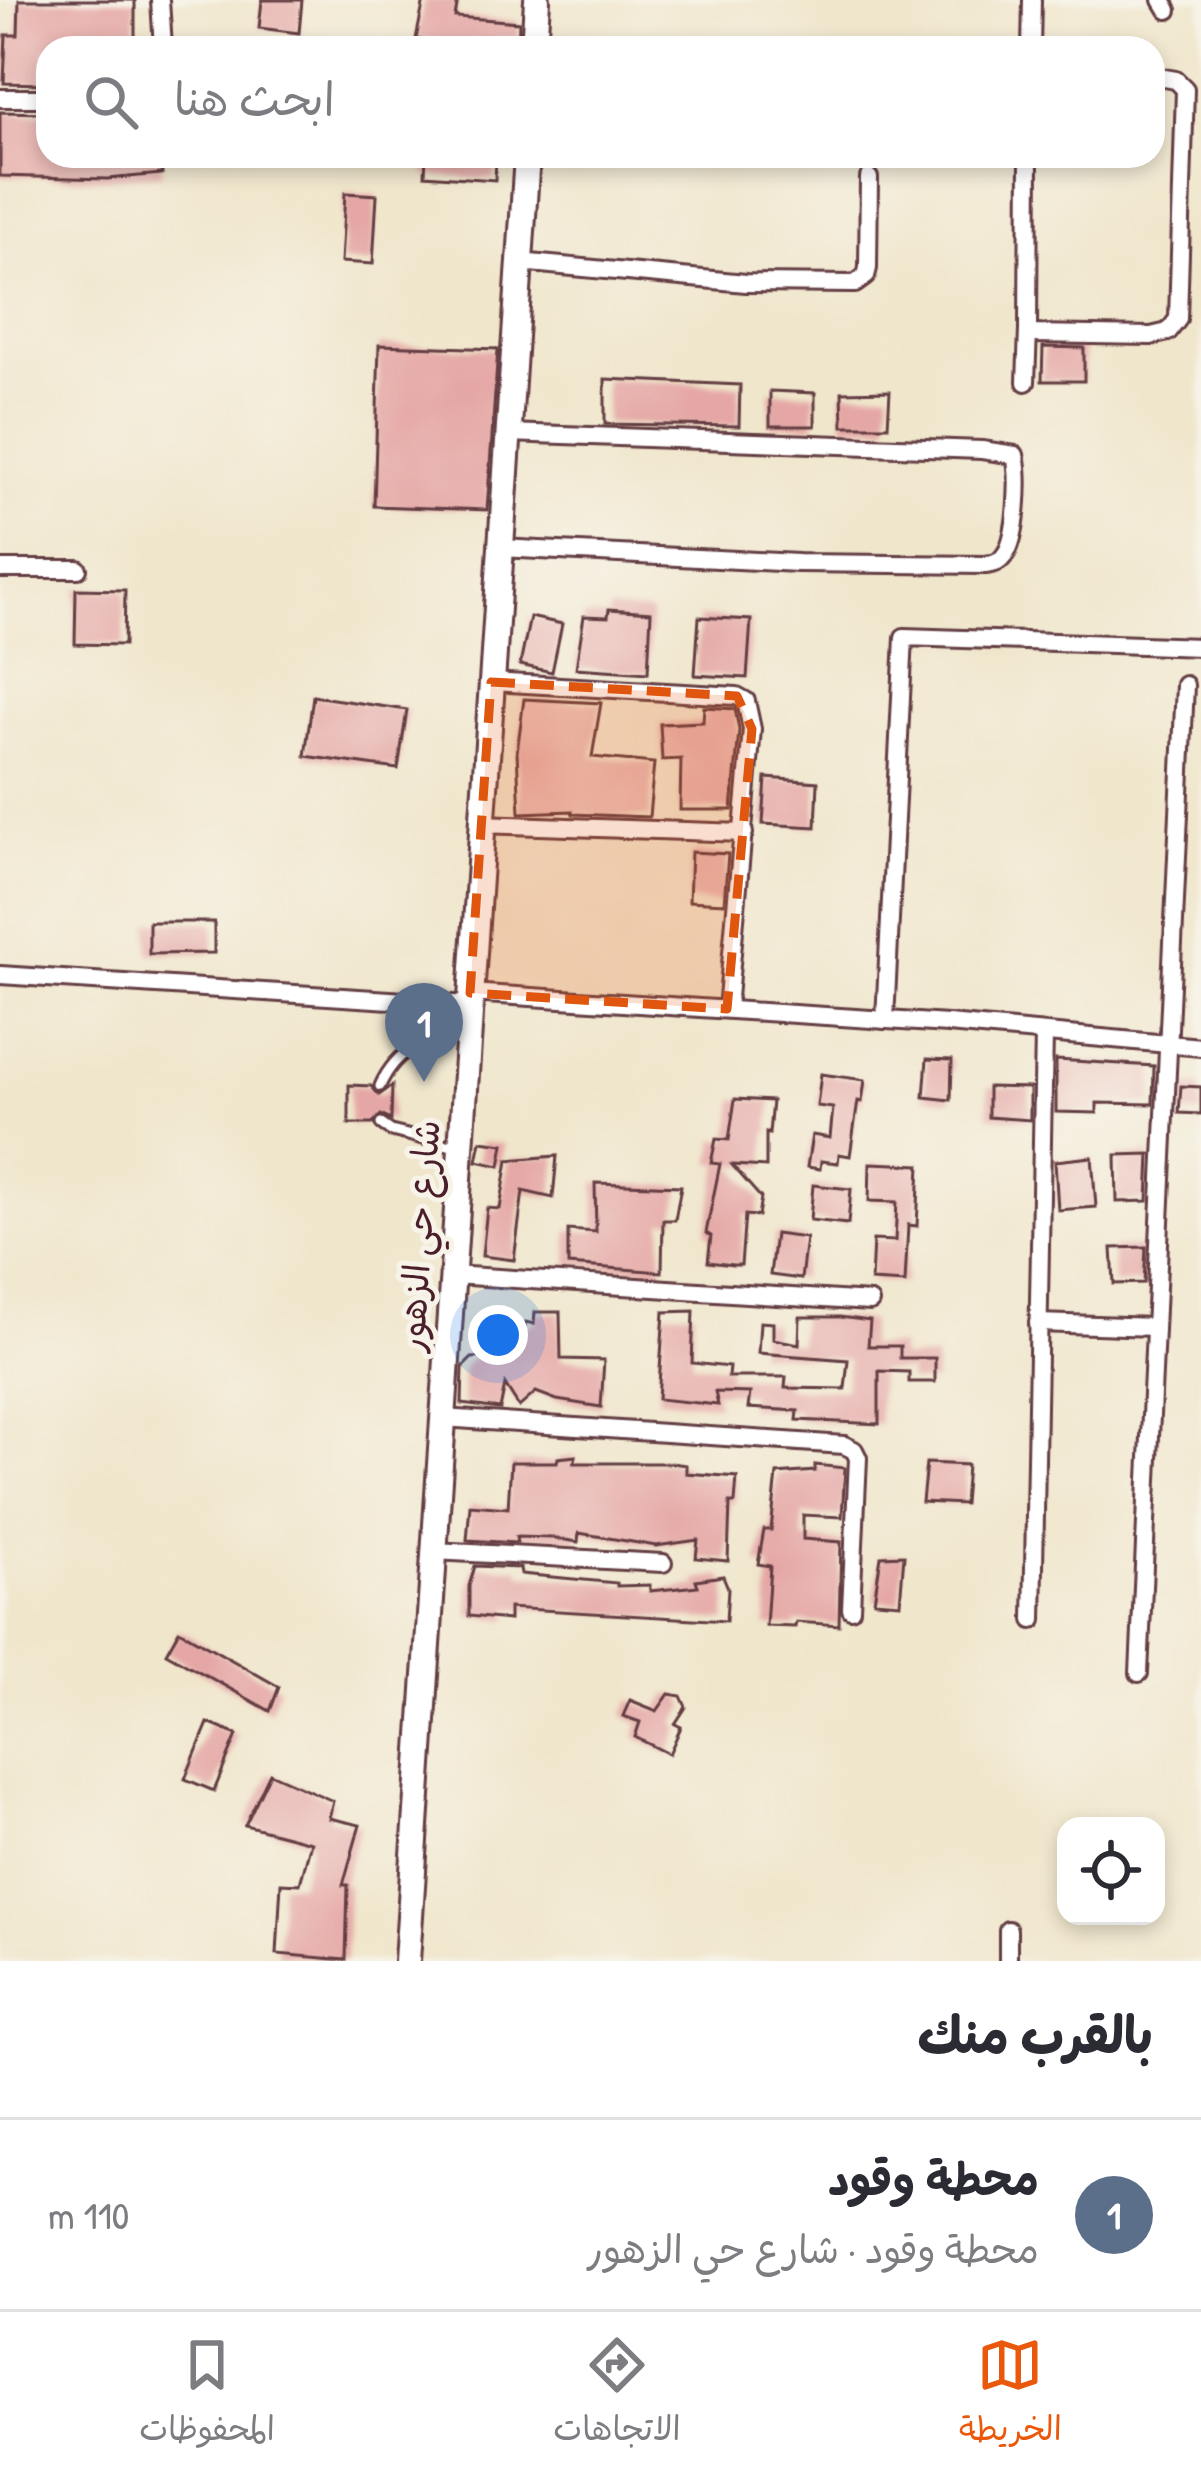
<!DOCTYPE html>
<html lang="ar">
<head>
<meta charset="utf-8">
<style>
	body { margin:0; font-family:"Patrick Hand","Playpen Sans Arabic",sans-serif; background:#f7f7f7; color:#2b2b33; direction:rtl }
	.controls { position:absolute; right:36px; bottom:36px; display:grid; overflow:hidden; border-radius:24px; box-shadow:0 6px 18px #0003 }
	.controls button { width:108px; height:108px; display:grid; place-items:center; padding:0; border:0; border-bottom:3px solid #e1e1e2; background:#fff; color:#2b2b33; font:60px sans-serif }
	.you { position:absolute; left:498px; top:1335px; width:42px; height:42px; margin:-30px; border:9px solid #fff; border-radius:50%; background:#1a73e8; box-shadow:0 0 0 18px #1a73e833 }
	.badge { display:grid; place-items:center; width:78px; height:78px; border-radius:50%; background:#ea580c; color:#fff; font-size:39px; font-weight:700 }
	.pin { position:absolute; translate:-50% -99px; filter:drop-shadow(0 3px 6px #0008) }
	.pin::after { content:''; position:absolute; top:63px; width:42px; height:36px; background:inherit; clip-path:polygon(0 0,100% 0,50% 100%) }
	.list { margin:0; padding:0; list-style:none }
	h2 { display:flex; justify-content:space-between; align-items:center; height:156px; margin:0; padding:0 48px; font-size:51px }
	h2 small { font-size:39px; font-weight:400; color:#7c7c81 }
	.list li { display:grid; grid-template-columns:78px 1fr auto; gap:36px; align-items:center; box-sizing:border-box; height:192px; padding:0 48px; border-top:3px solid #e1e1e2 }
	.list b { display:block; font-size:45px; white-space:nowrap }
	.list p { margin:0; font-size:39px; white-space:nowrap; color:#7c7c81 }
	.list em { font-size:39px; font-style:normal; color:#7c7c81 }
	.icon { flex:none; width:66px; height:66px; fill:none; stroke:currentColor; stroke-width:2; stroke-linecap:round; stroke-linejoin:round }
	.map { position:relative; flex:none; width:1201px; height:1961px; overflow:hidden; direction:ltr }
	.search { position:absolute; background:#fff; box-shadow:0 6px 18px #0003; left:36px; right:36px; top:36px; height:132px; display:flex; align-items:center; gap:30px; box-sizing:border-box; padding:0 42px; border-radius:36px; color:#7c7c81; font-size:45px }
	.sheet { height:348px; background:#fff }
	nav { display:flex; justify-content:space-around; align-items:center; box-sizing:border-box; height:168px; border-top:3px solid #e1e1e2; background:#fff; font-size:33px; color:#7c7c81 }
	nav a { display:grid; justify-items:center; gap:6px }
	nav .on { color:#ea580c }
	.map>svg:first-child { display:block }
</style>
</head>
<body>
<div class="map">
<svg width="1201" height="1961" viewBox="0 0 1201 1961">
	<rect width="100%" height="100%" fill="#f7f3e8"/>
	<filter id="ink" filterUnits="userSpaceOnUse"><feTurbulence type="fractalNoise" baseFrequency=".00833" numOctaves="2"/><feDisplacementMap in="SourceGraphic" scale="24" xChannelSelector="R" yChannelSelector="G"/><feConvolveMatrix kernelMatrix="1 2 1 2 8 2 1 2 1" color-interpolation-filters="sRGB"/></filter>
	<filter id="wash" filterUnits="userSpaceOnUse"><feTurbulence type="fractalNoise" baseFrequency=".004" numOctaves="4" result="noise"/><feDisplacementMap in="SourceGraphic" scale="48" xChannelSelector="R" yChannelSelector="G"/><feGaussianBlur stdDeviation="2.7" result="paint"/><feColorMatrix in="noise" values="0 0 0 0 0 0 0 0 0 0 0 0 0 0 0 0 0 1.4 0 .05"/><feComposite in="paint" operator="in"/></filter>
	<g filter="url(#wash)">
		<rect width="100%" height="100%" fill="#f0e6cc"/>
		<g id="blocks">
			<g fill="#e5a7a6">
				<polygon points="19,0 135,0 135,48 45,48 44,84 4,83 6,35 18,35"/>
				<polygon points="262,0 302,0 299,33 259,28"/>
				<polygon points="424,0 458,0 455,17 519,22 518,48 460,48 416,39"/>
				<polygon points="640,36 684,37 684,48 641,48"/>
				<polygon points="0,112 48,113 48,156 161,156 162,174 107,179 0,176"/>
				<polygon points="426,156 496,156 495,180 425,175"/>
				<polygon points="345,193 377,195 373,264 341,262"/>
				<polygon points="379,345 498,349 487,510 374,506"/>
				<polygon points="1043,347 1084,348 1084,381 1042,381"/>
				<polygon points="605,379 740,385 739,426 605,424"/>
				<polygon points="770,391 815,393 815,426 770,426"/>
				<polygon points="890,391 888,426 843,426 842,392"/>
				<polygon points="76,589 125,590 124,645 75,644"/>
				<polygon points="609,609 651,612 648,673 576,668 584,616 608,617"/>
				<polygon points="530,617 562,624 552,672 520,665"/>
				<polygon points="699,617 751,620 747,678 695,675"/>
				<polygon points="313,696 407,710 398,769 305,756"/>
				<polygon points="524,699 601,703 592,757 654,763 649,817 573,814 572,811 520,813 517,752"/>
				<polygon points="704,707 735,709 739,730 732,810 680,810 681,759 662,760 660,724 703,722"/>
				<polygon points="766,778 818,782 816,827 763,824"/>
				<polygon points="691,852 728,854 724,903 689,901"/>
				<polygon points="149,922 214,922 214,953 149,954"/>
				<polygon points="927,1059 952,1060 951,1100 924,1097"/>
				<polygon points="1056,1060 1154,1066 1153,1104 1097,1103 1097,1113 1056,1112"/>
				<polygon points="821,1074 865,1080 862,1102 858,1101 850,1156 839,1154 838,1163 821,1161 820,1169 807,1167 812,1135 830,1138 833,1108 817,1106"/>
				<polygon points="349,1085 371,1086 379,1095 392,1086 391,1120 381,1115 372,1124 349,1124"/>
				<polygon points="1181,1086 1201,1087 1201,1114 1179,1113"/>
				<polygon points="988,1087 1030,1088 1030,1120 988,1117"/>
				<polygon points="735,1099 772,1101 769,1134 766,1133 766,1167 732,1165 761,1198 758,1216 745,1215 741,1265 733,1265 708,1262 711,1236 706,1233 720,1164 711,1163 716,1139 729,1140"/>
				<polygon points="481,1141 504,1144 500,1166 477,1161"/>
				<polygon points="1150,1154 1148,1201 1117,1202 1116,1155"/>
				<polygon points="557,1156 553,1198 523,1191 514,1260 482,1256 487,1208 500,1209 508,1160"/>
				<polygon points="1092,1157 1096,1207 1058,1210 1055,1161"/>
				<polygon points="870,1163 920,1165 917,1226 908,1225 905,1283 871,1281 873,1240 895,1241 897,1202 869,1201"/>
				<polygon points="595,1183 681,1186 675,1220 663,1220 662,1272 568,1265 568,1230 596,1232"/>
				<polygon points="813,1185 851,1189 848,1224 810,1220"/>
				<polygon points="775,1234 806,1238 801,1279 770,1275"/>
				<polygon points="1146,1247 1144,1283 1114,1284 1112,1248"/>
				<polygon points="694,1311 692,1363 729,1367 728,1377 786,1377 785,1388 845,1389 848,1360 758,1353 760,1322 773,1323 773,1339 799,1344 800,1317 840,1317 870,1321 868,1346 900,1346 900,1358 935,1358 935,1382 909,1382 909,1372 879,1371 879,1424 797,1420 798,1411 748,1408 750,1393 715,1392 718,1405 658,1399 664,1312"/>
				<polygon points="535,1312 560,1312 561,1359 604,1360 601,1407 557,1400 536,1392 519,1407 505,1385 500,1409 462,1404 463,1367 472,1358 505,1356 513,1328 523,1336 526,1322 534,1324"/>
				<polygon points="576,1456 574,1463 672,1463 686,1465 686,1473 737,1477 735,1503 730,1503 728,1561 696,1558 698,1540 656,1546 579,1533 578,1542 553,1538 516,1537 517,1543 467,1540 470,1505 508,1508 511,1462 557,1462 558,1458"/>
				<polygon points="926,1463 967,1465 964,1504 922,1502"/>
				<polygon points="815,1465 845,1468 842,1517 803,1515 803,1539 841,1542 839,1625 796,1622 795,1627 766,1626 770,1566 758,1564 764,1530 771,1530 777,1474 815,1471"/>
				<polygon points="904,1555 900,1603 874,1601 881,1556"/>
				<polygon points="475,1566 520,1568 521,1574 617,1583 617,1586 650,1585 650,1591 698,1586 696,1580 723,1576 728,1588 726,1621 509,1608 509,1620 469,1616 469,1586"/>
				<polygon points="179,1630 279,1687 270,1711 166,1653"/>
				<polygon points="669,1694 681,1696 686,1707 675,1724 681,1727 669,1754 635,1737 640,1722 623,1716 630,1700 657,1711"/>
				<polygon points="208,1723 237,1735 214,1791 185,1779"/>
				<polygon points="270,1773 333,1801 329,1818 360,1825 343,1885 348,1885 346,1960 277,1954 281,1883 300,1884 311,1842 245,1825"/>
			</g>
		</g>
	</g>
	<g filter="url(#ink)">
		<use href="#blocks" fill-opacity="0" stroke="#633d43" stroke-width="3"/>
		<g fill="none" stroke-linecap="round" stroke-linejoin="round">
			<defs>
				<g id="lane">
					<path d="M 380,1086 C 397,1047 429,1037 468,1027"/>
					<polyline points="381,1124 391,1131 456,1147"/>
				</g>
				<g id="street">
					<polyline points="160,0 163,48"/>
					<polyline points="1162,0 1168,10"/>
					<polyline points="1031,48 1032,0"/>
					<polyline points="0,98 48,98"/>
					<polyline points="1029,156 1028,330 1033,334 1151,336 1168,332 1178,319 1185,89 1176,80 1153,76"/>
					<polyline points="519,262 746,283 855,284 866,276 868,268 869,178"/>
					<polyline points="1026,382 1028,330"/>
					<path d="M 500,548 L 798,563 L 986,565 C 995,563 998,564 1004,556 C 1018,540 1020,475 1015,455 L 982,450 L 508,433"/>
					<polyline points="0,569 78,569"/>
					<polyline points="491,682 737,696 746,701 752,729 727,1009"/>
					<polyline points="481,824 744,833"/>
					<polyline points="0,975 469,1005"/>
					<polyline points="470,993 948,1024 1201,1047"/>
					<polyline points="885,1020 904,637 1201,647"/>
					<polyline points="452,1275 870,1302"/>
					<polyline points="1038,1323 1154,1327"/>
					<polyline points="443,1418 844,1445 854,1450 858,1458 851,1609"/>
					<polyline points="434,1551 663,1563"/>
					<polyline points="1033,1620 1044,1034"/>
					<polyline points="1139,1673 1185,685"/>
					<polyline points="1008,1961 1008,1930"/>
				</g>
				<g id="secondary">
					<polyline points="534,48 537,0"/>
					<polyline points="407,1961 527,156"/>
				</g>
			</defs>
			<use href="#lane" stroke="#633d43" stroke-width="15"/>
			<use href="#street" stroke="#633d43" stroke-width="22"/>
			<use href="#secondary" stroke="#633d43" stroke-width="30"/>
			<use href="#lane" stroke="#fff" stroke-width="9"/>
			<use href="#street" stroke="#fff" stroke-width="16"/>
			<use href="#secondary" stroke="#fff" stroke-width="24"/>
		</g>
	</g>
	<path fill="#e0560e" fill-opacity="0.2" stroke="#e0560e" stroke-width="9" stroke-dasharray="24 15" stroke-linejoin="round" d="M 491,682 L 737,696 L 752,729 L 727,1009 L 470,993 Z"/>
	<g text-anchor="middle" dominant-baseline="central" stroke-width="10" stroke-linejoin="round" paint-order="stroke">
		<g font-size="36" fill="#4a1f2b" stroke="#f7f3e8">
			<text transform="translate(418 1236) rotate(-86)">شارع حي الزهور</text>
		</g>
	</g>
</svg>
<div class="controls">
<button><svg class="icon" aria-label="locate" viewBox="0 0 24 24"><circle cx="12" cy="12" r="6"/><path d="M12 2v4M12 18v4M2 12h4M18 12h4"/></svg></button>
</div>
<div class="you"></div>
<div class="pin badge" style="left:424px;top:1082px;background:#5c6f8a">1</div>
<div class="search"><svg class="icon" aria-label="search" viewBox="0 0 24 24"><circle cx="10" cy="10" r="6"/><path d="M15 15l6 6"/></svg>ابحث هنا</div>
</div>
<section class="sheet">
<h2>بالقرب منك<small></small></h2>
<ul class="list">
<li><span class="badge" style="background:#5c6f8a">1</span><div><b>محطة وقود</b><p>محطة وقود · شارع حي الزهور</p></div><em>110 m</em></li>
</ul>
</section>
<nav>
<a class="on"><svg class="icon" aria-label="map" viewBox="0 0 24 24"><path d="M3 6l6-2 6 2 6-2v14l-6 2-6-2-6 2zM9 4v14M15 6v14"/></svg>الخريطة</a>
<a><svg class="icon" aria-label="directions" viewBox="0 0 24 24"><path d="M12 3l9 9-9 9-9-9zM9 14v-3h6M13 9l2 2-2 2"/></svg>الاتجاهات</a>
<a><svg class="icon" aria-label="saved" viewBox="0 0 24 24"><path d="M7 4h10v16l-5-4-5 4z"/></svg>المحفوظات</a>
</nav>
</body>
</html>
